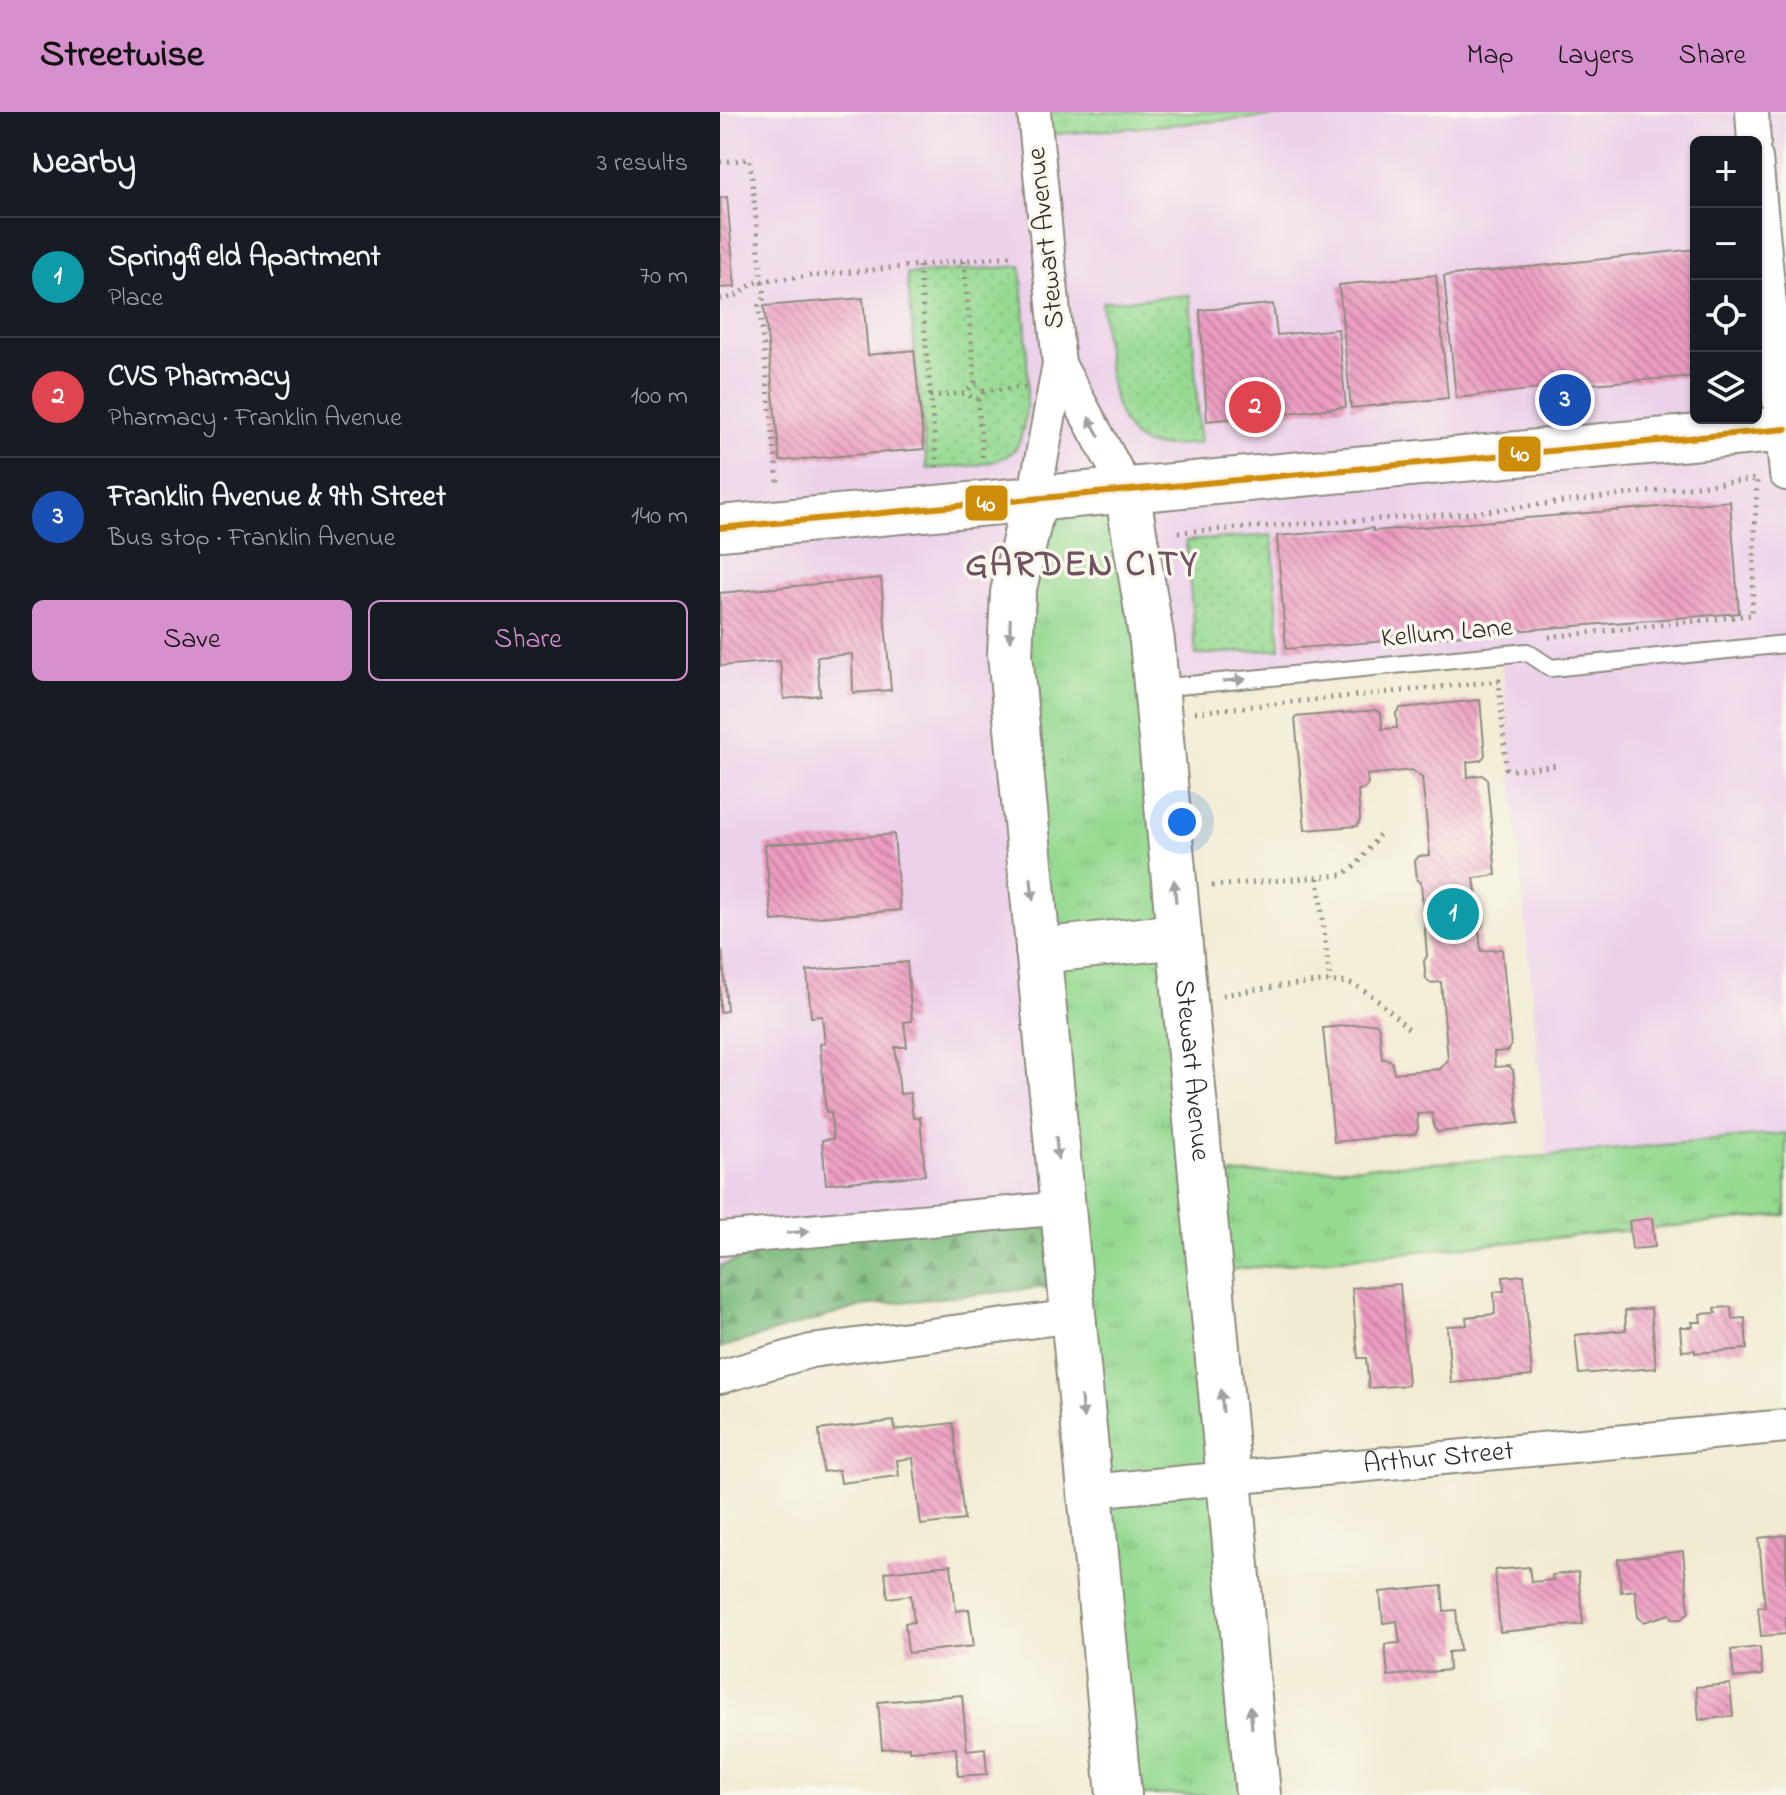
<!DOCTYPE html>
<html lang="en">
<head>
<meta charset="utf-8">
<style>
	body { margin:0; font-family:"Indie Flower",sans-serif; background:#242831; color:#f1f3f6 }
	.controls { position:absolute; right:24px; top:24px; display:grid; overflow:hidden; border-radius:12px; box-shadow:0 2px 6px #0004 }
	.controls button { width:72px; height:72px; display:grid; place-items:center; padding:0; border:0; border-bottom:2px solid #363941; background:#171b24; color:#f1f3f6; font:40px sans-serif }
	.you { position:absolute; left:462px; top:710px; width:28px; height:28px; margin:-20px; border:6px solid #fff; border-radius:50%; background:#1a73e8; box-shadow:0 0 0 12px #1a73e833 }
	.badge { display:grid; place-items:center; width:52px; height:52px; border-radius:50%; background:#d690ce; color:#fff; font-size:26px; font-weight:700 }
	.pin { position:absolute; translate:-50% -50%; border:4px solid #fff; box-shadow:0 2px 8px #0006 }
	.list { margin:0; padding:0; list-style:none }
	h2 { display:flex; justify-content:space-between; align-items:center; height:104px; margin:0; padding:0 32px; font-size:34px }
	h2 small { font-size:26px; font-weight:400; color:#9ea1a6 }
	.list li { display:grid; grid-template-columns:52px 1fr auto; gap:24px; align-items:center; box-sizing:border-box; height:120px; padding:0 32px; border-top:2px solid #363941 }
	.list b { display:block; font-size:30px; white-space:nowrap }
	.list p { margin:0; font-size:26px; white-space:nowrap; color:#9ea1a6 }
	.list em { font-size:26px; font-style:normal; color:#9ea1a6 }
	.actions { display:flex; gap:16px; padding:24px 32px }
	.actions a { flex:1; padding:18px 0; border:2px solid #d690ce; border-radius:12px; text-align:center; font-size:28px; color:#d690ce }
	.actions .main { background:#d690ce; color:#111 }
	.icon { flex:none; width:44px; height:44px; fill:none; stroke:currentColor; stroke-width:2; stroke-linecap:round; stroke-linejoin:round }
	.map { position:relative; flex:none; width:1066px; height:1683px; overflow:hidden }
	header { display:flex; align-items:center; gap:48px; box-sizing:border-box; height:112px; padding:0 40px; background:#d690ce; color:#111 }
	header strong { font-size:38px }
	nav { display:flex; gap:44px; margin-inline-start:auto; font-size:28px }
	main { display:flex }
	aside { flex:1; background:#171b24 }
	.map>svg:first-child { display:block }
</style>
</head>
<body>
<header>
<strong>Streetwise</strong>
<nav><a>Map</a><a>Layers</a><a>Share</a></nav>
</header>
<main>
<aside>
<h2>Nearby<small>3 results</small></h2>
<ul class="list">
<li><span class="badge" style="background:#0f9aa8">1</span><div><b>Springfield Apartment</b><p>Place</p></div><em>70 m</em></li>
<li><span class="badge" style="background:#e0444e">2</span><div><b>CVS Pharmacy</b><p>Pharmacy · Franklin Avenue</p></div><em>100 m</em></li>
<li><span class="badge" style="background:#1a4fb4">3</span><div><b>Franklin Avenue &amp; 9th Street</b><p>Bus stop · Franklin Avenue</p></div><em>140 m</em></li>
</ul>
<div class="actions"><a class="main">Save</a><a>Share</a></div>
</aside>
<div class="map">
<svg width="1066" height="1683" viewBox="0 0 1066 1683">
	<defs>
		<pattern id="grass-tufts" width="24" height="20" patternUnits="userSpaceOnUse" patternTransform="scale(2)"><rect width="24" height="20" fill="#96da92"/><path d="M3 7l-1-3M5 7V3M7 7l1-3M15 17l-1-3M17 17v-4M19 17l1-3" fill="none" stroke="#81bb7e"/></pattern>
		<pattern id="forest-firs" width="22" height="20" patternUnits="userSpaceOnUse" patternTransform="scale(2)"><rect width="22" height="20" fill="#78ba7c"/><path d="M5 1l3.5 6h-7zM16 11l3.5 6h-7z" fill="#639766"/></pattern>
		<pattern id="park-dots" width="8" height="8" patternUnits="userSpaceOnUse" patternTransform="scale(2)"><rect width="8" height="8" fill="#96da92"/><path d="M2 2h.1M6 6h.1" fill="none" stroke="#81bb7e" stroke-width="1.8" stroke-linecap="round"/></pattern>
		<pattern id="building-back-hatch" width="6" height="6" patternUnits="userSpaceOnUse" patternTransform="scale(2)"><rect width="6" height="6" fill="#ec9cc1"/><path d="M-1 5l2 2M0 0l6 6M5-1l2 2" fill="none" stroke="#bf7f9d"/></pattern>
	</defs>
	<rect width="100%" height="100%" fill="#fbf7ec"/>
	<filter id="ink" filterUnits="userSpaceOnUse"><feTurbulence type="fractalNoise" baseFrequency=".0125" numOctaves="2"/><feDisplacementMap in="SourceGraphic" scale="16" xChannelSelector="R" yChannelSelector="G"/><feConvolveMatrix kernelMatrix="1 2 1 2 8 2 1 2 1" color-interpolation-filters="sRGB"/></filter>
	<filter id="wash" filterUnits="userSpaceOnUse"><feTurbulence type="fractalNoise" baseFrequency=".006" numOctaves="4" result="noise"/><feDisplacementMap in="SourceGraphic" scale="32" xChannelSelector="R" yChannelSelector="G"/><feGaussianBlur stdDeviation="1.8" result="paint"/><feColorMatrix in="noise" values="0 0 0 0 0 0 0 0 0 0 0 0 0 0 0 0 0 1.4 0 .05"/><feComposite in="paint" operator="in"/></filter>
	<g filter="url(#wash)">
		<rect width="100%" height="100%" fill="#f1ebd2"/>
		<path fill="#ecd1ea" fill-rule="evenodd" d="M 0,0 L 311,0 L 313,24 L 607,0 L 1066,0 L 1066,1021 L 827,1044 L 781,543 L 437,576 L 349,1173 L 142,1194 L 0,1236 ZM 976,30 L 1036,30 L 1036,306 L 976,306 Z"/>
		<g fill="url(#grass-tufts)" stroke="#60825e" stroke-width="2">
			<polygon points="311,0 607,0 313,24"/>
			<polygon points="376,396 398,407 489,1064 827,1044 1066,1021 1066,1103 497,1159 542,1683 396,1683 296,605 306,413"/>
		</g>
		<polygon fill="url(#forest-firs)" stroke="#527254" stroke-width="2" points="340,1081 349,1173 142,1194 0,1236 0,1154 150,1107"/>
		<g fill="url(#park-dots)" stroke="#60825e" stroke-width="2">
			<path d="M 301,154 C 303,189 319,320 291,341 C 269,357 234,354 207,357 L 187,162 Z"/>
			<path d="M 470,183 L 480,331 C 461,332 434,339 418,328 C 387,307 385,224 382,190 Z"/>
			<polygon points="552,423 560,537 476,543 466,429"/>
		</g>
		<g id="blocks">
			<g fill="url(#building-back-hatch)">
				<polygon points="7,85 15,175 0,176 0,86"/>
				<polygon points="976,137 976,264 856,273 736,286 724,164"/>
				<polygon points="716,163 728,286 631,296 619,173"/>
				<polygon points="143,186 148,243 194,238 204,337 60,349 44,194"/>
				<polygon points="553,192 557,223 618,217 626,295 487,309 480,198"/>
				<polygon points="1010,389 1019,501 566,537 557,424 653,416 653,419"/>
				<polygon points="161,466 171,578 133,581 132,542 97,545 100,583 64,587 60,549 0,554 0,481"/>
				<polygon points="760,588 765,643 761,648 747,650 748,665 762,663 767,667 776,763 754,766 757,787 761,791 763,813 759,818 761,839 782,837 791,934 788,939 774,940 775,955 789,954 793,958 799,1011 718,1020 714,1016 712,1001 697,1002 698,1017 695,1022 614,1030 603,916 655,911 659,915 662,947 668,947 672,950 674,961 720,957 728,948 721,870 710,871 706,867 704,849 707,844 701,771 697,767 695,749 699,744 710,743 702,666 692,658 647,663 648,672 644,677 638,678 640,708 637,714 585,718 575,605 656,598 661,601 662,617 677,616 676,601 680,596"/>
				<polygon points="174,722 180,798 52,809 45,733"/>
				<polygon points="0,839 2,839 7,899 0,900"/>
				<polygon points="187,850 192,909 184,910 187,935 175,935 180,982 190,981 193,1006 200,1005 205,1063 106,1072 102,1028 113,1027 111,1000 106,1000 100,932 105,931 102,904 91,905 87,859"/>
				<polygon points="932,1106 935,1135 912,1137 909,1109"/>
				<polygon points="804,1163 812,1264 731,1271 727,1214 747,1213 746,1205 775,1202 774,1180 784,1179 783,1165"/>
				<polygon points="680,1172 688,1273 649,1276 646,1246 638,1246 632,1176"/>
				<polygon points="1011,1195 1012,1207 1025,1206 1027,1237 975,1241 975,1238 962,1239 960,1215 973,1215 972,1210 981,1210 980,1202 996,1201 995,1196"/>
				<polygon points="931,1196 936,1256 859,1262 855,1223 906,1218 905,1199"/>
				<polygon points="174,1309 175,1318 233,1311 244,1408 201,1413 193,1346 177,1348 179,1364 121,1371 119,1358 103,1360 99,1318"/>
				<polygon points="1066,1423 1066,1522 1041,1524 1038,1495 1045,1495 1039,1426"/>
				<polygon points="963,1439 969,1500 961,1507 953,1507 950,1502 924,1510 918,1505 915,1478 901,1480 898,1447"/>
				<polygon points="231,1453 236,1499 249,1497 254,1534 188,1541 185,1511 194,1510 191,1483 168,1486 165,1460"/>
				<polygon points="809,1455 811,1470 833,1468 832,1463 858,1460 863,1512 780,1520 775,1458"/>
				<polygon points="722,1474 724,1499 736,1498 740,1539 728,1540 729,1558 668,1564 665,1532 680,1531 677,1509 663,1511 660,1480"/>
				<polygon points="1040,1535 1042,1563 1014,1566 1011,1538"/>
				<polygon points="1010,1572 1013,1604 979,1608 976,1575"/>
				<polygon points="242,1583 247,1638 265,1636 267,1662 238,1664 236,1636 189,1639 189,1635 162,1637 158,1590"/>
			</g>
		</g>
	</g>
	<g filter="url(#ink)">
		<use href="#blocks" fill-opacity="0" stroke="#8e8b7e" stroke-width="2"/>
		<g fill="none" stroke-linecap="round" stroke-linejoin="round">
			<defs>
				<polyline id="service" points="438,576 807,540 831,556 1066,532"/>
				<g id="minor">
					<polyline points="1032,0 1034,30"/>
					<polyline points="1036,46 1066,362"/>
					<polyline points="339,252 407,378"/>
					<polyline points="314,387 339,252 314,0"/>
					<polyline points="0,1127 343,1096"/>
					<polyline points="0,1265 91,1239 353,1204"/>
					<path id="s1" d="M 370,1379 L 1066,1314"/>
				</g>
				<g id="secondary">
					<path id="s2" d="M 407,378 L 432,529 L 538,1683"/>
					<polyline points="314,387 293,481 290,542 399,1683"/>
					<polyline points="0,416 1066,317"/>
					<polyline points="318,839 459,824"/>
				</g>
			</defs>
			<use href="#service" stroke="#8e8b7e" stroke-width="20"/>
			<use href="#minor" stroke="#8e8b7e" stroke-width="36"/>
			<use href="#secondary" stroke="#8e8b7e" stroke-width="48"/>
			<g stroke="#8e8b7e" stroke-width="5" stroke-dasharray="2 6" stroke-linecap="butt">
				<polyline points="0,50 30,47 42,169 291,144"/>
				<polyline points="244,149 255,272"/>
				<polyline points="199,154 217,356"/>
				<path d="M 0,187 C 26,185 23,173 42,169 L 45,184 L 39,194 L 58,370"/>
				<circle cx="256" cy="280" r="7"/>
				<polyline points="263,279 305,275"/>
				<polyline points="210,284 249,281"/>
				<polyline points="258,287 263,351"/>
				<polyline points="458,420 750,401 1037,367 1032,503 828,525"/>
				<polyline points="475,600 779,569 786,656 792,658 840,653"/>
				<polyline points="598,766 610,870"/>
				<polyline points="492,774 622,763 636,754 662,719"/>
				<path d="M 503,883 C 529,879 613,863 634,873 C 656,883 674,904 692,920"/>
			</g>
			<use href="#service" stroke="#fff" stroke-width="16"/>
			<use href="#minor" stroke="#fff" stroke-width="32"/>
			<use href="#secondary" stroke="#fff" stroke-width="44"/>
			<defs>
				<polyline id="bus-1" points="0,416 1066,317"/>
			</defs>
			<use href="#bus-1" stroke="#fbf7ec" stroke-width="12"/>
			<use href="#bus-1" stroke="#ce8d09" stroke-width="6"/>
		</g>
		<defs><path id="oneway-solid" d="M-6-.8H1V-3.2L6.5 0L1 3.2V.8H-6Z" transform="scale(2)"/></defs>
		<g fill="#a0a0a0">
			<use href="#oneway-solid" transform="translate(374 315) rotate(-119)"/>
			<use href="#oneway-solid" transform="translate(290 518) rotate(91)"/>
			<use href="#oneway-solid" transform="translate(514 568) rotate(-6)"/>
			<use href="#oneway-solid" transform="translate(312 777) rotate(84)"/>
			<use href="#oneway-solid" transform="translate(455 779) rotate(-95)"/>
			<use href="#oneway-solid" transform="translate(337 1036) rotate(85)"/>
			<use href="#oneway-solid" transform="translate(78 1120) rotate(-5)"/>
			<use href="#oneway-solid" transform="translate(502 1289) rotate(-95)"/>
			<use href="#oneway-solid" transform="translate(362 1295) rotate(84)"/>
			<use href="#oneway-solid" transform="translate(531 1605) rotate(-95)"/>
		</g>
	</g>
	<g text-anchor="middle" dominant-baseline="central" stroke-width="7" stroke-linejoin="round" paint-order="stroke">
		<g font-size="28" fill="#2b2b2b" stroke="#fbf7ec">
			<text transform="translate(327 126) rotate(-96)">Stewart Avenue</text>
			<text transform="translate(727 522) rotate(-5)">Kellum Lane</text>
			<text stroke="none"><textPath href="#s2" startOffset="584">Stewart Avenue</textPath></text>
			<text stroke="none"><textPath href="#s1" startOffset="350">Arthur Street</textPath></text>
		</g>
		<g font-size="36" font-weight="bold" letter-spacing="2" fill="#6f5360" stroke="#fbf7ec">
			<text x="362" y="454">GARDEN CITY</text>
		</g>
	</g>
	<g stroke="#fbf7ec" stroke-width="3">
		<rect x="777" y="323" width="45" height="38" rx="8" fill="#ce8d09"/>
		<rect x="244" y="372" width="45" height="38" rx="8" fill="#ce8d09"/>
	</g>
	<g font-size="22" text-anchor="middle" font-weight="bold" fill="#fff">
		<text x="800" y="349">40</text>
		<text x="266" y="399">40</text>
	</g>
</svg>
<div class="controls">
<button>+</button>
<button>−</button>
<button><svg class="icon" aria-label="locate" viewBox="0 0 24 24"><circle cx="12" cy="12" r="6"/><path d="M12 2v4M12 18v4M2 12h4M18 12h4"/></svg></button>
<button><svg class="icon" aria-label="layers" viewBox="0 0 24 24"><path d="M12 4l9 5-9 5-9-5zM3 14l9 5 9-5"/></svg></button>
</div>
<div class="you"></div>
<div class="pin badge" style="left:733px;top:802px;background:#0f9aa8">1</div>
<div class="pin badge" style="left:535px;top:295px;background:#e0444e">2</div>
<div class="pin badge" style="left:845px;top:288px;background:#1a4fb4">3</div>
</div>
</main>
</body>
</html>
